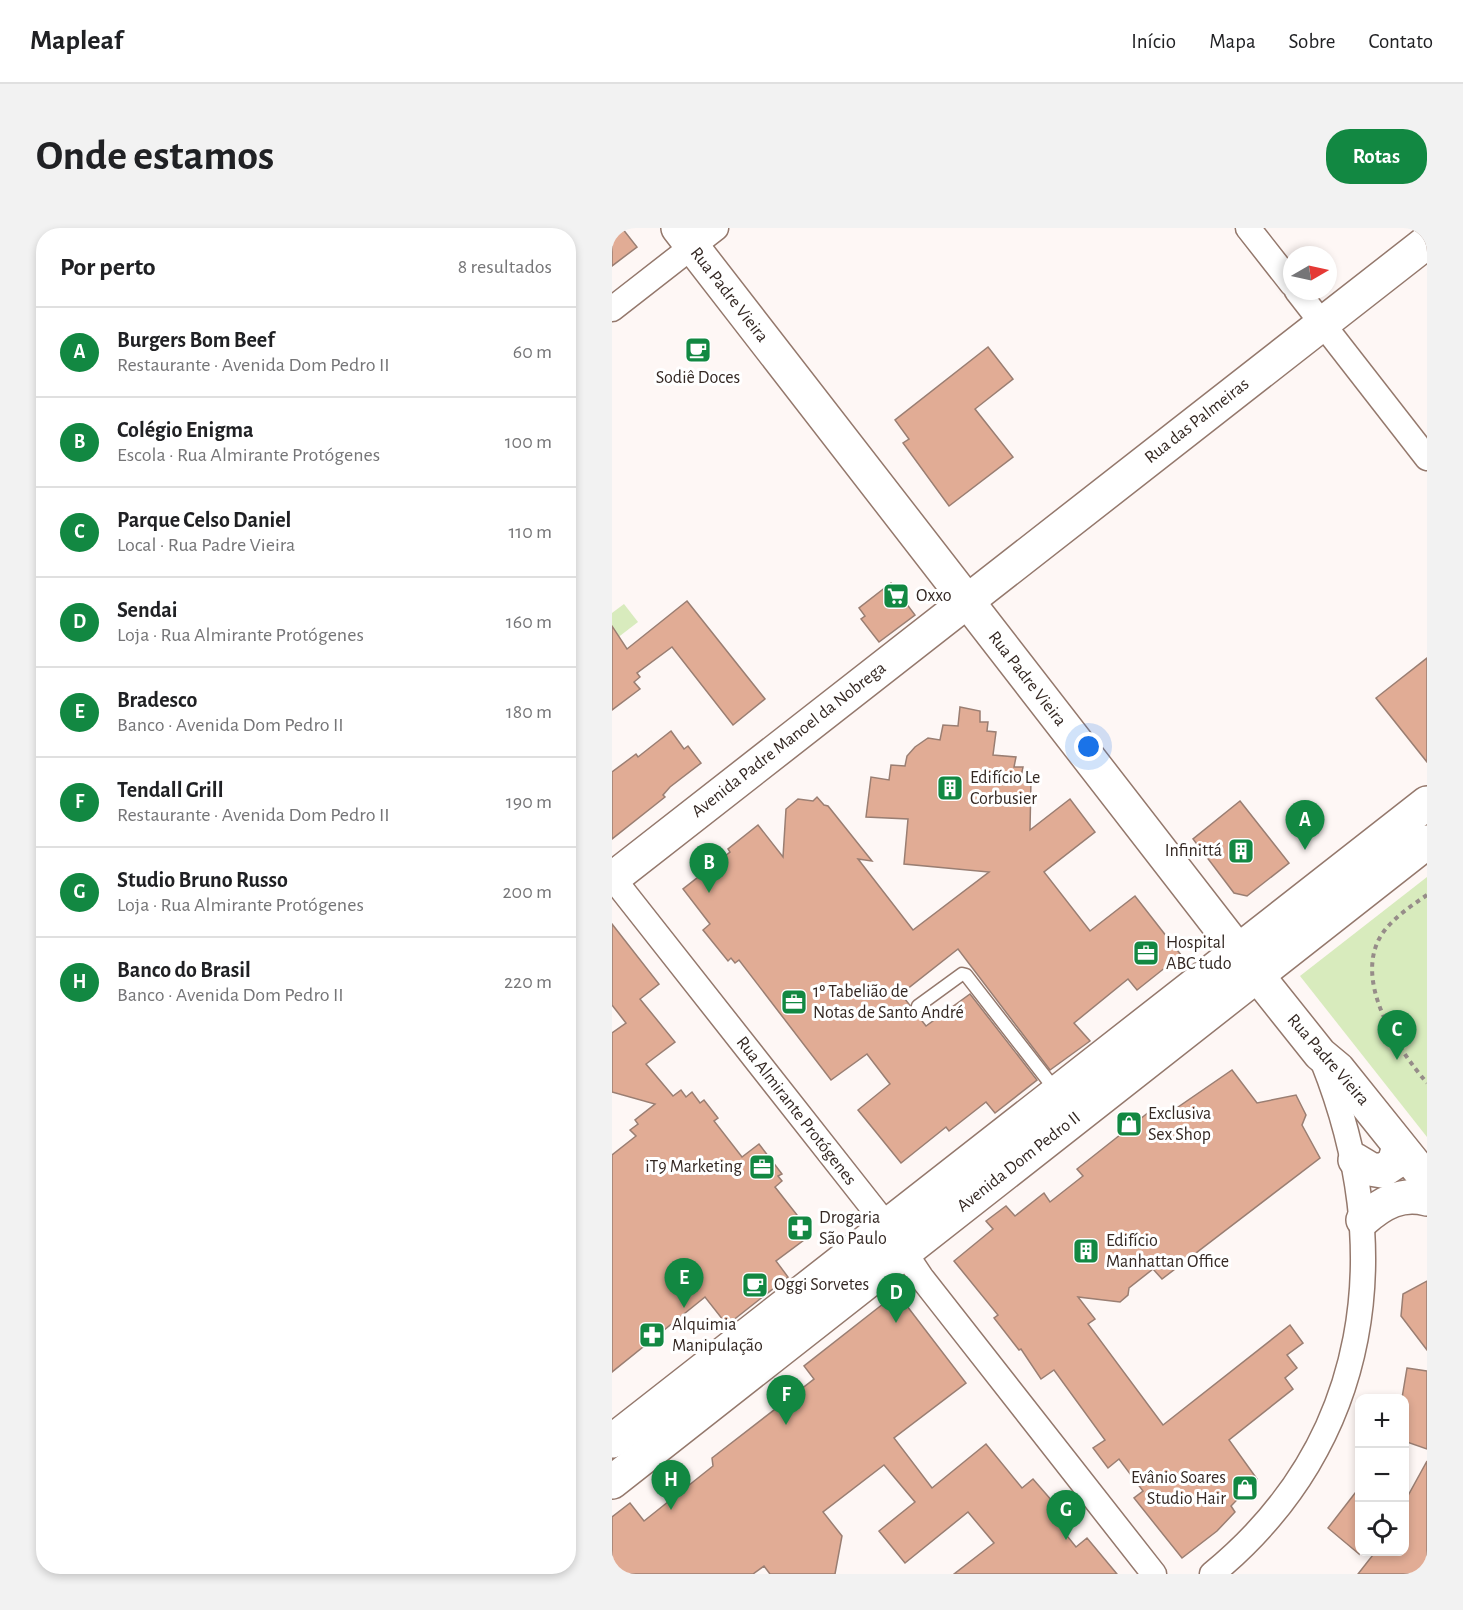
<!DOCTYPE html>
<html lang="pt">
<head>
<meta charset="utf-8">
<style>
	body { margin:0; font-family:"Alegreya Sans",sans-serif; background:#f2f2f2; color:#202124 }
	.controls { position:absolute; right:18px; bottom:18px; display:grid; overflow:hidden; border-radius:12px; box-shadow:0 3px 9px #0003 }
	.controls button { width:54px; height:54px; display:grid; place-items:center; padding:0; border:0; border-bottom:2px solid #e0e0e0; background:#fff; color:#202124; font:30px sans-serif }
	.compass { position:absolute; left:671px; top:18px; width:54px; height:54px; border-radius:50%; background:#fff; box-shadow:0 3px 9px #0003; rotate:81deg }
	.you { position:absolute; left:477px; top:519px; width:21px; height:21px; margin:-15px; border:4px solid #fff; border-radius:50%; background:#1a73e8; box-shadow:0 0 0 9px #1a73e833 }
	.badge { display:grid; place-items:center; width:39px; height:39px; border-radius:50%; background:#128842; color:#fff; font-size:20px; font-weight:700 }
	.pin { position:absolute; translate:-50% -50px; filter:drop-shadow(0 2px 3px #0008) }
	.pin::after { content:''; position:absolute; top:32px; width:21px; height:18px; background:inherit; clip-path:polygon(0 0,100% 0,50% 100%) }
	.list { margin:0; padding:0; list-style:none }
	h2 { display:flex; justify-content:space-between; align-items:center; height:78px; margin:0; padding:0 24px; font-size:26px }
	h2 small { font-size:20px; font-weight:400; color:#757577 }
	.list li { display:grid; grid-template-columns:39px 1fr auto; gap:18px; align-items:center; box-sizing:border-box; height:90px; padding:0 24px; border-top:2px solid #e0e0e0 }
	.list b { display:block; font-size:22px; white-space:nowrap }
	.list p { margin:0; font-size:20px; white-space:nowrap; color:#757577 }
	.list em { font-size:20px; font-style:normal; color:#757577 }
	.icon { flex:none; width:33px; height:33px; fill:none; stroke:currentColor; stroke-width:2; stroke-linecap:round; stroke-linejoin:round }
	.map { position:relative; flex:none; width:815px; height:1346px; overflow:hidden; border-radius:24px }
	header { display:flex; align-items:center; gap:36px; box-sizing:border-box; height:84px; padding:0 30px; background:#fff; border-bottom:2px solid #e0e0e0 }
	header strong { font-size:28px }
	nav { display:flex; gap:33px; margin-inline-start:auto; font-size:21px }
	.intro { display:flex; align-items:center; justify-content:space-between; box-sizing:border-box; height:144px; padding:0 36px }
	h1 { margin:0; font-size:42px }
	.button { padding:15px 27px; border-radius:24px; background:#128842; color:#fff; font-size:21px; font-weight:700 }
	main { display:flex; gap:36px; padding:0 36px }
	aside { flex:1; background:#fff; border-radius:24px; box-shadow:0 3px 9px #0003 }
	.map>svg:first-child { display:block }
</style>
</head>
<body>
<header>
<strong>Mapleaf</strong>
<nav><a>Início</a><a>Mapa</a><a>Sobre</a><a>Contato</a></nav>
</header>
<div class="intro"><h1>Onde estamos</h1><a class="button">Rotas</a></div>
<main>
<aside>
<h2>Por perto<small>8 resultados</small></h2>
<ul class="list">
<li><span class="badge">A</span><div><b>Burgers Bom Beef</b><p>Restaurante · Avenida Dom Pedro II</p></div><em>60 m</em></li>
<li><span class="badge">B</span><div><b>Colégio Enigma</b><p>Escola · Rua Almirante Protógenes</p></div><em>100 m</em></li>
<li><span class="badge">C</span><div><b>Parque Celso Daniel</b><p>Local · Rua Padre Vieira</p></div><em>110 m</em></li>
<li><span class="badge">D</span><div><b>Sendai</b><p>Loja · Rua Almirante Protógenes</p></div><em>160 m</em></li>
<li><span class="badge">E</span><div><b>Bradesco</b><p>Banco · Avenida Dom Pedro II</p></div><em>180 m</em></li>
<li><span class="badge">F</span><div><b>Tendall Grill</b><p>Restaurante · Avenida Dom Pedro II</p></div><em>190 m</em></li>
<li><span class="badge">G</span><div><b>Studio Bruno Russo</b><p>Loja · Rua Almirante Protógenes</p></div><em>200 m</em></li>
<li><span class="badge">H</span><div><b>Banco do Brasil</b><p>Banco · Avenida Dom Pedro II</p></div><em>220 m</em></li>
</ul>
</aside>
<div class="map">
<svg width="815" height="1346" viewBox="0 0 815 1346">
	<rect width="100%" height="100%" fill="#fef7f5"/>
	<g fill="#d8ebbd">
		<polygon points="12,376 26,394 0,414 0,385"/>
		<polygon points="815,649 815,909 688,748"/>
	</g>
	<g fill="#e1ac95" stroke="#9a7e72" stroke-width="1.5">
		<polygon points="0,0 10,0 25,19 0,38"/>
		<polygon points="376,119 401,151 363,181 401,229 337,278 291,215 297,211 283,192"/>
		<polygon points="279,355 303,387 267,414 249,391 253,388 247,380"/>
		<polygon points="75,373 153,471 121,497 60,419 25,445 28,449 22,454 28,461 0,482 0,398 15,421"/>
		<polygon points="815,430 815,534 764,470"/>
		<polygon points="348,479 368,483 368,494 376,494 375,503 384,504 381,527 404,529 402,539 411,539 409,549 419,550 418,602 458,571 483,604 432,644 478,703 523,668 569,727 525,762 516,751 462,795 478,813 438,842 346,721 289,766 314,798 358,766 425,852 383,885 374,874 337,903 334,899 289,935 246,882 278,856 255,826 219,852 127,732 123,735 119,730 116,733 91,702 98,696 71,661 118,624 116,621 146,597 171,629 174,581 186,571 201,573 205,569 212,577 216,578 260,633 246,631 301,702 377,644 292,636 296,591 254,589 259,549 277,552 279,537 293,538 295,528 303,519 316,510 328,512 331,497 346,498"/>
		<polygon points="59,503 72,521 76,518 89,535 58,559 51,567 53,569 0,611 0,544 24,526 26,529"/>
		<polygon points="628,573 677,635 635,668 622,665 581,611"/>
		<polygon points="0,696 47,756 28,771 63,814 34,836 61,868 69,862 74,869 80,864 88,875 92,872 106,890 102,893 130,929 147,916 170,946 166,948 170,953 163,959 200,1006 164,1033 176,1049 115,1097 93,1069 0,1144 0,927 24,908 18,902 26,896 23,892 43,876 0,864 0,805 14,795 0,777"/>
		<polygon points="620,842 645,875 684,867 694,887 690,897 708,930 550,1051 541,1041 517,1060 516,1067 508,1074 466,1069 483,1091 476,1096 551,1197 678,1097 691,1115 675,1127 685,1140 673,1150 681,1161 617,1212 645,1251 619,1278 623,1284 605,1303 570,1330 522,1270 531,1263 507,1231 496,1240 481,1220 493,1212 442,1142 429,1151 409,1121 407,1122 382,1090 386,1087 342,1033 381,1001 374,993 394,978 403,988 432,965 438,974 471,948 465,941 542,880 550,890"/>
		<polygon points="815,1053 815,1122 789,1088 791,1066"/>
		<polygon points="285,1065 354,1155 282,1210 320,1260 374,1216 410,1260 421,1251 447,1281 439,1288 464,1319 475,1310 505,1346 342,1346 382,1315 356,1284 293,1335 267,1303 303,1274 272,1237 211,1284 230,1308 223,1346 158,1346 152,1338 141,1346 7,1346 0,1337 0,1289 18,1275 32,1293 101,1238 100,1230 202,1151 192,1138"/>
		<polygon points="795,1140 815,1143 815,1221 792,1213 790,1170"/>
		<polygon points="815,1233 815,1346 746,1346 764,1323 792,1323 792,1275"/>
		<polygon points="747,1260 747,1326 716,1300"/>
	</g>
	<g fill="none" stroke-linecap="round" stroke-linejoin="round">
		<defs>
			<polyline id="lane" points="306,778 350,746 354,747 445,864"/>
			<g id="street">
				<polyline points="636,0 680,56"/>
				<polyline points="685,63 815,230"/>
				<polyline points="0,81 104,0"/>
				<polyline points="0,649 275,998 309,1049 542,1346"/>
				<path d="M 600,1346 C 761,1214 785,1020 711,834"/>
			</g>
			<g id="secondary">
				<polyline points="66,0 645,747 708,826 726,841 815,952"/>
				<polyline points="0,651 815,14"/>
				<polyline points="743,932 758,941 770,943 782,935 787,918"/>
				<path d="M 751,992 C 770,975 790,964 815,971"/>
			</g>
			<g id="primary">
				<polyline points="0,1213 815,575"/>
				<polyline points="0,1254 815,614"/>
			</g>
		</defs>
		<use href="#lane" stroke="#94786c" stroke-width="15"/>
		<use href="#street" stroke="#94786c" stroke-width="27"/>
		<use href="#secondary" stroke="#94786c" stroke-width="36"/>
		<use href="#primary" stroke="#94786c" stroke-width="36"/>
		<path stroke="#968c89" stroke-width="4" stroke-dasharray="4.5 4.5" stroke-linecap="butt" d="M 815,667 C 799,678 781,690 770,706 C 740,752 785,820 815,855"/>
		<use href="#lane" stroke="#fff" stroke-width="12"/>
		<use href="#street" stroke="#fff" stroke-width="24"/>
		<use href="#secondary" stroke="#fff" stroke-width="33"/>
		<use href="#primary" stroke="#fff" stroke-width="33"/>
	</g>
	<defs>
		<symbol id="cafe-square" viewBox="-11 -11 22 22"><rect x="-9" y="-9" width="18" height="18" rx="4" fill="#128842" stroke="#fff"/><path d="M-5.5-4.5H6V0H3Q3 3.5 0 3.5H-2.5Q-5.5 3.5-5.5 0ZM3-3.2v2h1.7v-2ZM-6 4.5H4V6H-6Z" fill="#fff"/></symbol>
		<symbol id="supermarket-square" viewBox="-11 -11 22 22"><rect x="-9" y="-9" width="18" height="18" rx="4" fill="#128842" stroke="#fff"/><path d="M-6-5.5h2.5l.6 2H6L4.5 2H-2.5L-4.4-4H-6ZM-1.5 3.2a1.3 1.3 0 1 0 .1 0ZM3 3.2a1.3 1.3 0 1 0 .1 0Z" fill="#fff"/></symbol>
		<symbol id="building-square" viewBox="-11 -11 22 22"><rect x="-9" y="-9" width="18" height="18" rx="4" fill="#128842" stroke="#fff"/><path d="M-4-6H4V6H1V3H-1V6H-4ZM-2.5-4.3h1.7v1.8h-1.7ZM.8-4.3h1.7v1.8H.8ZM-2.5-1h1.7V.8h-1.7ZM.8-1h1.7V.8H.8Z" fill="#fff"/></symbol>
		<symbol id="office-square" viewBox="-11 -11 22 22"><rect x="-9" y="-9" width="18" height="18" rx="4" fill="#128842" stroke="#fff"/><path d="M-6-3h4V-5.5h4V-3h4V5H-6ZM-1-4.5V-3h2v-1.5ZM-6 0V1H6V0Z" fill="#fff"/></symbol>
		<symbol id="shop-square" viewBox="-11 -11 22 22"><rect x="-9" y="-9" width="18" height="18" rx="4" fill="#128842" stroke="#fff"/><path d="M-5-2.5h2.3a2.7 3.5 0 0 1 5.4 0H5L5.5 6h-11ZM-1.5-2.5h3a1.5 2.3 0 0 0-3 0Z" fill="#fff"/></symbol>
		<symbol id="pharmacy-square" viewBox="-11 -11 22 22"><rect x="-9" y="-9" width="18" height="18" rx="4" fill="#128842" stroke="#fff"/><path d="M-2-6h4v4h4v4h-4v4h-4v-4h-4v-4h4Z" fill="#fff"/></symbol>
	</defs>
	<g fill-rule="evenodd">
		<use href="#cafe-square" x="71" y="107" width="30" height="30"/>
		<use href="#supermarket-square" x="269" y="353" width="30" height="30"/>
		<use href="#building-square" x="323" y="545" width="30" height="30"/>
		<use href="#building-square" x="614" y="608" width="30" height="30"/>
		<use href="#office-square" x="519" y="710" width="30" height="30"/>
		<use href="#office-square" x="167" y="759" width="30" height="30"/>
		<use href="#shop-square" x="502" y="881" width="30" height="30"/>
		<use href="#office-square" x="135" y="924" width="30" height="30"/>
		<use href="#pharmacy-square" x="173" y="985" width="30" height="30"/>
		<use href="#building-square" x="459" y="1008" width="30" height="30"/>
		<use href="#cafe-square" x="128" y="1042" width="30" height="30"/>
		<use href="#pharmacy-square" x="25" y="1092" width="30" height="30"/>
		<use href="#shop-square" x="618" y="1245" width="30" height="30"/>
	</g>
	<g text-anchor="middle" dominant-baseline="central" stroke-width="6" stroke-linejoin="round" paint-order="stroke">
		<g font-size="18" fill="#342823" stroke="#fff">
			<text transform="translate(117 67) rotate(52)">Rua Padre Vieira</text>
			<text transform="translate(585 193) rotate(-38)">Rua das Palmeiras</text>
			<text transform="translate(415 451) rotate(52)">Rua Padre Vieira</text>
			<text transform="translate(177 512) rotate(-38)">Avenida Padre Manoel da Nobrega</text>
			<text transform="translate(716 832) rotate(49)">Rua Padre Vieira</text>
			<text transform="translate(184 883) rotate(52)">Rua Almirante Protógenes</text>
			<text transform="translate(407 934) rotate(-38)">Avenida Dom Pedro II</text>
		</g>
		<g font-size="18" fill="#342823" stroke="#fff" text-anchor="start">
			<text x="86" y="150" text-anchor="middle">Sodiê Doces</text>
			<text x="304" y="368">Oxxo</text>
			<text x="358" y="550">Edifício Le<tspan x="358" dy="21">Corbusier</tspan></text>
			<text x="610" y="623" text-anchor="end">Infinittá</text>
			<text x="554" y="715">Hospital<tspan x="554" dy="21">ABC tudo</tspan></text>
			<text x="201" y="764">1º Tabelião de<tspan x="201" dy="21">Notas de Santo André</tspan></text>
			<text x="536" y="886">Exclusiva<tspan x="536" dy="21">Sex Shop</tspan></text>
			<text x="130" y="939" text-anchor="end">iT9 Marketing</text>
			<text x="207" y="990">Drogaria<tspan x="207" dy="21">São Paulo</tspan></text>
			<text x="494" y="1013">Edifício<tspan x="494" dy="21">Manhattan Office</tspan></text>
			<text x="162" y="1057">Oggi Sorvetes</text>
			<text x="60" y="1097">Alquimia<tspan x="60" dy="21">Manipulação</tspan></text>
			<text x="614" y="1250" text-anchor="end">Evânio Soares<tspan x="614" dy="21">Studio Hair</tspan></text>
		</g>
	</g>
</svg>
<div class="controls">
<button>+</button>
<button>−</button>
<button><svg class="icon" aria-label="locate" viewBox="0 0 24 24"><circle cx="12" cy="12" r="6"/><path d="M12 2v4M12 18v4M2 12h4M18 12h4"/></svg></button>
</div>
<svg class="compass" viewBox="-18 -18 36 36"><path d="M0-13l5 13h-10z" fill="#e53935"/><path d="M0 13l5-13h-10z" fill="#757577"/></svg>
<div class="you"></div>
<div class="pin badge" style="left:693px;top:622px">A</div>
<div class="pin badge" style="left:97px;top:665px">B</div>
<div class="pin badge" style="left:785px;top:832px">C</div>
<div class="pin badge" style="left:284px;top:1095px">D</div>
<div class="pin badge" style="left:72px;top:1080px">E</div>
<div class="pin badge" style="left:174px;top:1197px">F</div>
<div class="pin badge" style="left:454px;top:1312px">G</div>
<div class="pin badge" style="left:59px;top:1282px">H</div>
</div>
</main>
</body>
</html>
